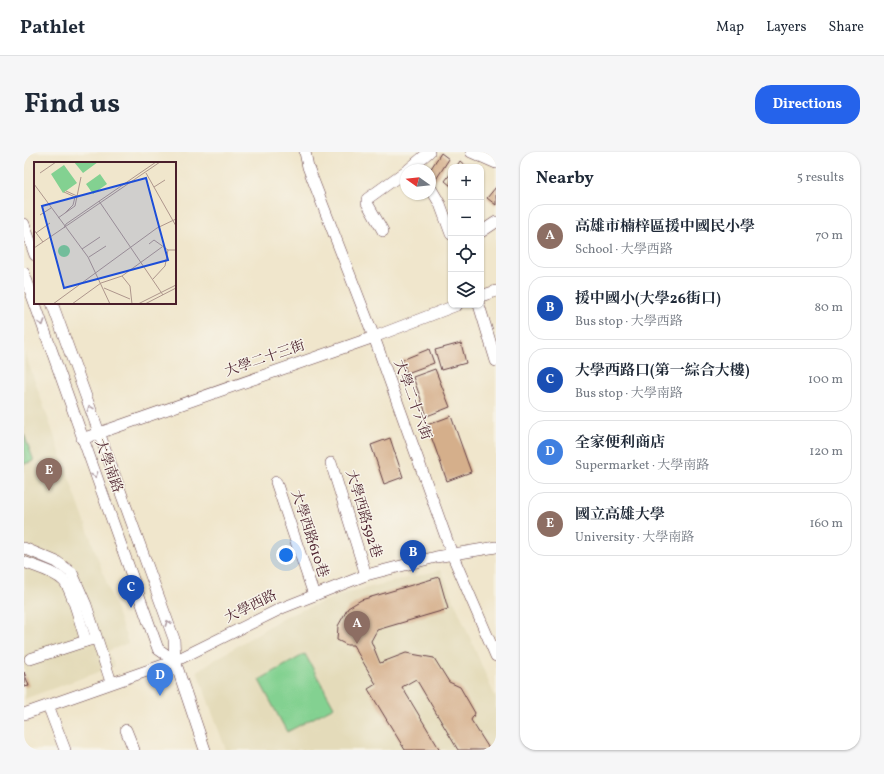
<!DOCTYPE html>
<html lang="en">
<head>
<meta charset="utf-8">
<style>
	body { margin:0; font-family:Vollkorn,"Noto Serif TC",serif; background:#f6f6f7; color:#1f2937 }
	.controls { position:absolute; right:12px; top:12px; display:grid; overflow:hidden; border-radius:8px; box-shadow:0 1px 3px #0004 }
	.controls button { width:36px; height:36px; display:grid; place-items:center; padding:0; border:0; border-bottom:1px solid #e0e1e3; background:#fff; color:#1f2937; font:20px sans-serif }
	.compass { position:absolute; left:376px; top:12px; width:36px; height:36px; border-radius:50%; background:#fff; box-shadow:0 1px 3px #0004; rotate:285deg }
	.you { position:absolute; left:262px; top:403px; width:14px; height:14px; margin:-10px; border:3px solid #fff; border-radius:50%; background:#1a73e8; box-shadow:0 0 0 6px #1a73e833 }
	.badge { display:grid; place-items:center; width:26px; height:26px; border-radius:50%; background:#2563eb; color:#fff; font-size:13px; font-weight:700 }
	.pin { position:absolute; translate:-50% -33px; filter:drop-shadow(0 1px 2px #0008) }
	.pin::after { content:''; position:absolute; top:21px; width:14px; height:12px; background:inherit; clip-path:polygon(0 0,100% 0,50% 100%) }
	.list { margin:0; padding:0; list-style:none }
	h2 { display:flex; justify-content:space-between; align-items:center; height:52px; margin:0; padding:0 16px; font-size:17px }
	h2 small { font-size:13px; font-weight:400; color:#747a83 }
	.list li { display:grid; grid-template-columns:26px 1fr auto; gap:12px; align-items:center; box-sizing:border-box; height:64px; margin:0 8px 8px; padding:0 8px; border:1px solid #e0e1e3; border-radius:16px }
	.list b { display:block; font-size:15px; white-space:nowrap }
	.list p { margin:0; font-size:13px; white-space:nowrap; color:#747a83 }
	.list em { font-size:13px; font-style:normal; color:#747a83 }
	.icon { flex:none; width:22px; height:22px; fill:none; stroke:currentColor; stroke-width:2; stroke-linecap:round; stroke-linejoin:round }
	.map { position:relative; flex:none; width:472px; height:598px; overflow:hidden; border-radius:16px }
	header { display:flex; align-items:center; gap:24px; box-sizing:border-box; height:56px; padding:0 20px; background:#fff; border-bottom:1px solid #e0e1e3 }
	header strong { font-size:19px }
	nav { display:flex; gap:22px; margin-inline-start:auto; font-size:14px }
	.intro { display:flex; align-items:center; justify-content:space-between; box-sizing:border-box; height:96px; padding:0 24px }
	h1 { margin:0; font-size:28px }
	.button { padding:10px 18px; border-radius:16px; background:#2563eb; color:#fff; font-size:14px; font-weight:700 }
	main { display:flex; gap:24px; padding:0 24px }
	aside { flex:1; background:#fff; border-radius:16px; box-shadow:0 1px 3px #0004 }
	.map>svg:first-child { display:block }
</style>
</head>
<body>
<header>
<strong>Pathlet</strong>
<nav><a>Map</a><a>Layers</a><a>Share</a></nav>
</header>
<div class="intro"><h1>Find us</h1><a class="button">Directions</a></div>
<main>
<div class="map">
<svg width="472" height="598" viewBox="0 0 472 598">
	<rect width="100%" height="100%" fill="#f7f3e8"/>
	<filter id="ink" filterUnits="userSpaceOnUse"><feTurbulence type="fractalNoise" baseFrequency=".025" numOctaves="2"/><feDisplacementMap in="SourceGraphic" scale="8" xChannelSelector="R" yChannelSelector="G"/><feConvolveMatrix kernelMatrix="1 2 1 2 8 2 1 2 1" color-interpolation-filters="sRGB"/></filter>
	<filter id="wash" filterUnits="userSpaceOnUse"><feTurbulence type="fractalNoise" baseFrequency=".012" numOctaves="4" result="noise"/><feDisplacementMap in="SourceGraphic" scale="16" xChannelSelector="R" yChannelSelector="G"/><feGaussianBlur stdDeviation="0.9" result="paint"/><feColorMatrix in="noise" values="0 0 0 0 0 0 0 0 0 0 0 0 0 0 0 0 0 1.4 0 .05"/><feComposite in="paint" operator="in"/></filter>
	<g filter="url(#wash)">
		<rect width="100%" height="100%" fill="#f0e6cc"/>
		<g fill="#e4dbba">
			<polygon points="0,199 104,491 84,499 91,514 0,547"/>
			<polygon points="417,418 472,547 472,598 202,598 173,519 260,465 322,441"/>
		</g>
		<g fill="#83d191" stroke="#66785e">
			<polygon points="0,282 10,309 0,312"/>
			<polygon points="281,502 310,555 263,580 235,528"/>
		</g>
		<g id="blocks">
			<g fill="#d5af8b">
				<polygon points="417,1 425,7 411,29 406,27 406,18"/>
				<polygon points="436,9 443,15 432,15"/>
				<polygon points="427,21 427,34 421,29"/>
				<polygon points="472,35 472,53 463,46"/>
				<polygon points="437,191 442,211 417,218 411,198"/>
				<polygon points="405,197 410,211 383,221 378,208"/>
				<polygon points="411,217 426,255 403,264 389,225"/>
				<polygon points="427,264 447,320 423,329 403,273"/>
				<polygon points="366,286 379,325 360,332 347,293"/>
				<polygon points="415,425 424,457 353,478 347,489 356,511 382,501 410,506 425,530 436,535 451,561 447,568 466,598 434,598 392,527 378,535 416,598 381,598 344,537 352,532 329,493 323,493 313,488 314,474 324,456 337,448"/>
				<polygon points="0,520 5,534 0,535"/>
			</g>
		</g>
	</g>
	<g filter="url(#ink)">
		<use href="#blocks" fill-opacity="0" stroke="#633d43" stroke-width="1"/>
		<g fill="none" stroke-linecap="round" stroke-linejoin="round">
			<defs>
				<g id="minor">
					<polyline points="281,0 284,15 350,185 428,402 472,504"/>
					<polyline points="447,0 472,11"/>
					<polyline points="384,18 405,0"/>
					<polyline points="406,35 416,52 427,82"/>
					<polyline points="0,72 11,103"/>
					<polyline points="359,79 343,51 343,47 382,19"/>
					<polyline points="457,80 472,70"/>
					<polyline points="0,121 134,497 151,509"/>
					<polyline points="457,144 472,139"/>
					<polyline points="28,151 150,487 151,509 181,598"/>
					<polyline points="455,153 472,209"/>
					<polyline points="58,287 350,185 433,153"/>
					<polyline points="307,311 342,423"/>
					<polyline points="252,330 290,443"/>
					<polyline points="0,396 33,410 48,421 62,453 87,530"/>
					<path d="M 0,410 C 12,415 30,419 40,429 C 49,439 57,475 62,489 L 71,487"/>
					<polyline points="6,507 62,489"/>
					<polyline points="24,553 41,598"/>
					<polyline points="0,562 151,509 258,456 342,423 412,405 472,395"/>
					<polyline points="102,578 110,598"/>
				</g>
			</defs>
			<use href="#minor" stroke="#633d43" stroke-width="12"/>
			<use href="#minor" stroke="#fff" stroke-width="11"/>
		</g>
		<defs><path id="oneway-chevron" d="M-2-3.5L2.5 0L-2 3.5" fill="none" stroke-width="1.6" stroke-linecap="round" stroke-linejoin="round"/></defs>
		<g stroke="#ae9aa0">
			<use href="#oneway-chevron" transform="translate(18 171) rotate(71)"/>
			<use href="#oneway-chevron" transform="translate(66 256) rotate(-110)"/>
			<use href="#oneway-chevron" transform="translate(71 323) rotate(70)"/>
			<use href="#oneway-chevron" transform="translate(144 471) rotate(-110)"/>
		</g>
	</g>
	<g text-anchor="middle" dominant-baseline="central" stroke-width="3" stroke-linejoin="round" paint-order="stroke">
		<g font-size="14" fill="#4a1f2b" stroke="#f7f3e8">
			<text transform="translate(241 207) rotate(-19)">大學二十三街</text>
			<text transform="translate(388 248) rotate(70)">大學二十六街</text>
			<text transform="translate(84 314) rotate(70)">大學南路</text>
			<text transform="translate(339 362) rotate(73)">大學西路592巷</text>
			<text transform="translate(285 382) rotate(72)">大學西路610巷</text>
			<text transform="translate(227 455) rotate(-26)">大學西路</text>
		</g>
	</g>
	<g transform="translate(10 10)">
		<rect width="142" height="142" fill="#f0e6cc"/>
		<path d="M 40,0 L 64,0 L 49,11 ZM 30,3 L 43,21 L 29,31 L 17,12 ZM 66,12 L 73,22 L 59,32 L 52,22 ZM24 89a6 6 0 1 1 12 0a6 6 0 1 1-12 0Z" fill="#83d191"/>
		<path fill="none" stroke="#ae968c" stroke-width="1" d="M 6,11 L 22,0M 112,11 L 142,64M 0,22 L 54,95 L 76,142M 120,25 L 131,18M 32,29 L 43,34M 30,30 L 41,35 L 39,43 L 31,51M 65,39 L 129,133M 6,53 L 17,46M 24,56 L 41,44 L 47,15M 30,66 L 32,62 L 122,0M 0,68 L 9,80M 2,71 L 16,61M 115,82 L 120,78 L 134,88 L 142,88M 0,86 L 126,0M 48,87 L 66,75M 55,95 L 72,84M 88,114 L 96,124 L 98,142M 119,117 L 131,104 L 134,88M 70,126 L 96,137M 19,142 L 123,66 L 142,57M 38,142 L 67,121 L 88,114 L 128,85M 104,142 L 142,123M 111,142 L 142,126"/>
		<path fill="#1d4ed8" fill-opacity="0.15" stroke="#1d4ed8" stroke-width="2" d="M 112,16 L 134,98 L 30,126 L 8,44 Z"/>
		<rect width="142" height="142" fill="none" stroke="#4a1f2b" stroke-width="2"/>
	</g>
</svg>
<div class="controls">
<button>+</button>
<button>−</button>
<button><svg class="icon" aria-label="locate" viewBox="0 0 24 24"><circle cx="12" cy="12" r="6"/><path d="M12 2v4M12 18v4M2 12h4M18 12h4"/></svg></button>
<button><svg class="icon" aria-label="layers" viewBox="0 0 24 24"><path d="M12 4l9 5-9 5-9-5zM3 14l9 5 9-5"/></svg></button>
</div>
<svg class="compass" viewBox="-18 -18 36 36"><path d="M0-13l5 13h-10z" fill="#e53935"/><path d="M0 13l5-13h-10z" fill="#747a83"/></svg>
<div class="you"></div>
<div class="pin badge" style="left:333px;top:492px;background:#8d6e63">A</div>
<div class="pin badge" style="left:389px;top:421px;background:#1a4fb4">B</div>
<div class="pin badge" style="left:107px;top:456px;background:#1a4fb4">C</div>
<div class="pin badge" style="left:136px;top:544px;background:#3f7fe0">D</div>
<div class="pin badge" style="left:25px;top:339px;background:#8d6e63">E</div>
</div>
<aside>
<h2>Nearby<small>5 results</small></h2>
<ul class="list">
<li><span class="badge" style="background:#8d6e63">A</span><div><b>高雄市楠梓區援中國民小學</b><p>School · 大學西路</p></div><em>70 m</em></li>
<li><span class="badge" style="background:#1a4fb4">B</span><div><b>援中國小(大學26街口)</b><p>Bus stop · 大學西路</p></div><em>80 m</em></li>
<li><span class="badge" style="background:#1a4fb4">C</span><div><b>大學西路口(第一綜合大樓)</b><p>Bus stop · 大學南路</p></div><em>100 m</em></li>
<li><span class="badge" style="background:#3f7fe0">D</span><div><b>全家便利商店</b><p>Supermarket · 大學南路</p></div><em>120 m</em></li>
<li><span class="badge" style="background:#8d6e63">E</span><div><b>國立高雄大學</b><p>University · 大學南路</p></div><em>160 m</em></li>
</ul>
</aside>
</main>
</body>
</html>
